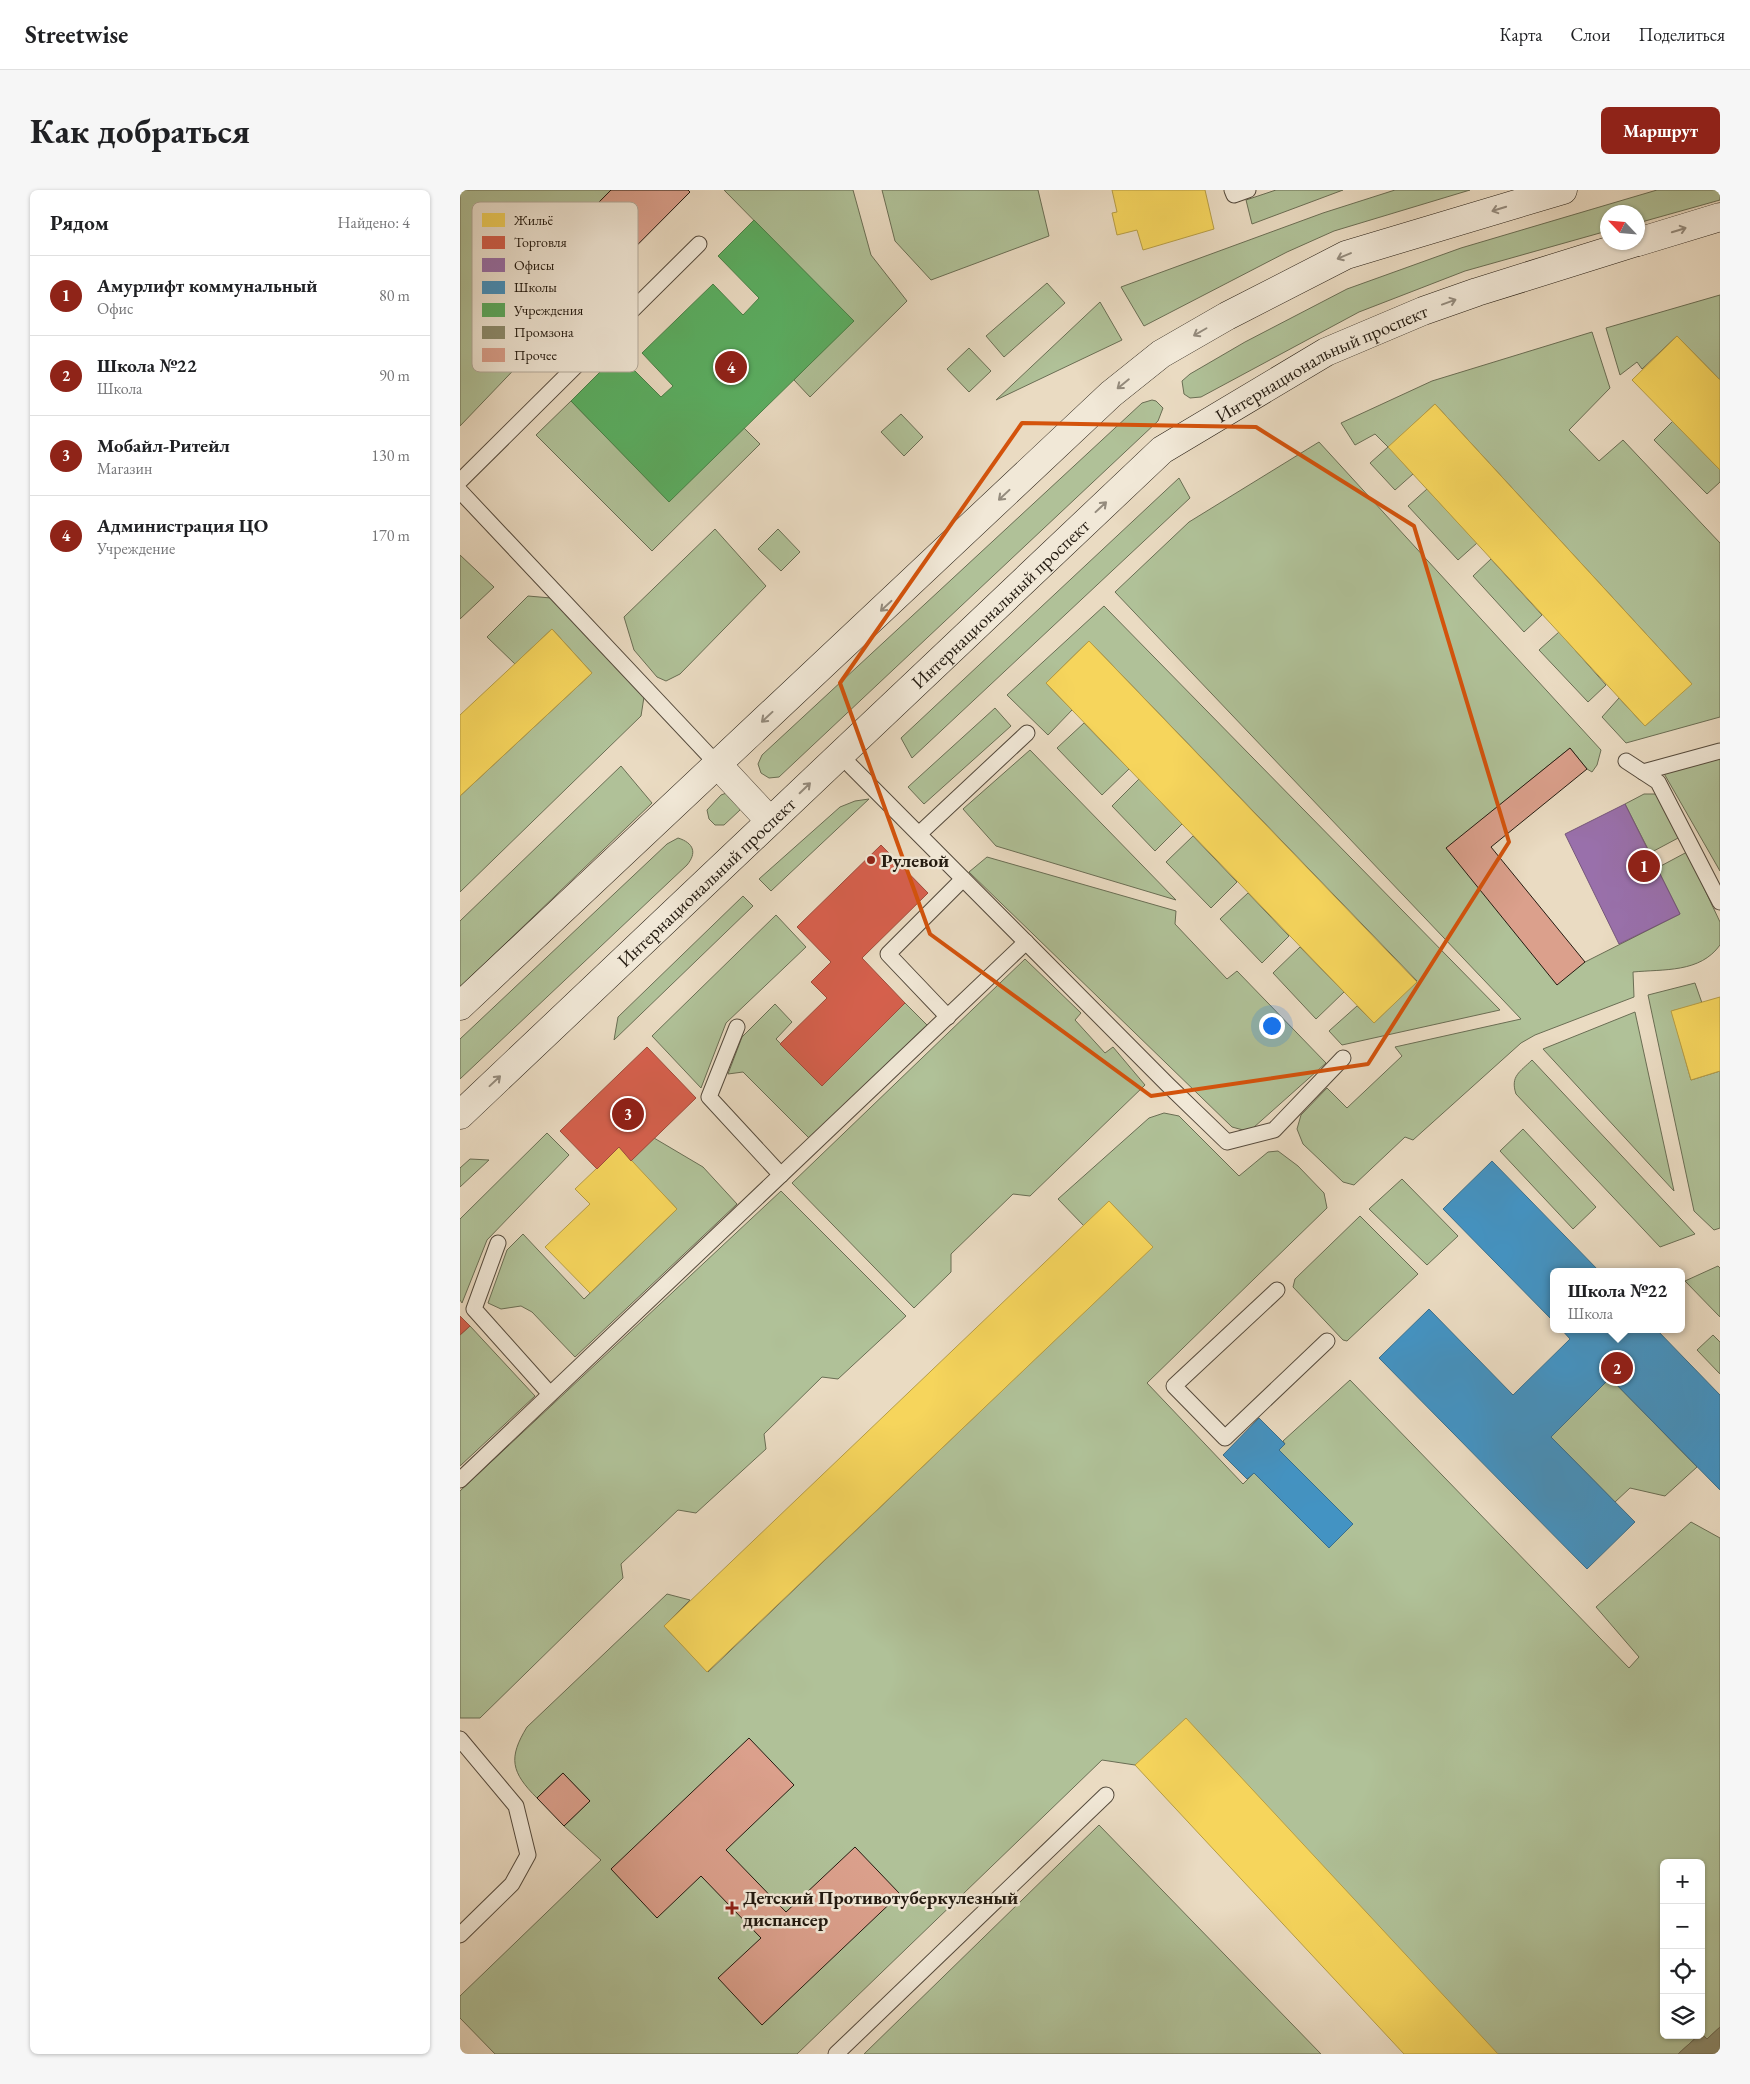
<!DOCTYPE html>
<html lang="ru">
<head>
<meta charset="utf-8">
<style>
	body { margin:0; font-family:"EB Garamond",serif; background:#f6f6f6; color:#202124 }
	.controls { position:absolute; right:15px; bottom:15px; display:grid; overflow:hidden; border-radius:8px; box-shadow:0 1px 4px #0004 }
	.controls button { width:45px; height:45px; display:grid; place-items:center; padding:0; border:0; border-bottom:1px solid #e0e0e0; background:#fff; color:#202124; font:25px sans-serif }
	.compass { position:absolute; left:1140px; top:15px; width:45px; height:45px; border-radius:50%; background:#fff; box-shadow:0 1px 4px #0004; rotate:296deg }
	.you { position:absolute; left:811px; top:835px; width:18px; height:18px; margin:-12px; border:4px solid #fff; border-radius:50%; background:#1a73e8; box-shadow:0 0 0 8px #1a73e833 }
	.badge { display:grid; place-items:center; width:32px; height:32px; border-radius:50%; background:#8f2418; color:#fff; font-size:16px; font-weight:700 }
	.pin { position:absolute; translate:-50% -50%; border:2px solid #fff; box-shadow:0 1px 5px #0006 }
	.popup { position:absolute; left:1090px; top:1078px; width:135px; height:65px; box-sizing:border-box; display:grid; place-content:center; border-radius:8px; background:#fff; filter:drop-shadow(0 1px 4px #0005); font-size:16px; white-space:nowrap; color:#757577 }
	.popup b { font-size:19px; color:#202124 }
	.popup::after { content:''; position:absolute; left:50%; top:100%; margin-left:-10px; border:10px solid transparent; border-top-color:#fff }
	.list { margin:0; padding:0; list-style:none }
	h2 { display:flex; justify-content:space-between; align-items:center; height:65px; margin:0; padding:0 20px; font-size:21px }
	h2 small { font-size:16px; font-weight:400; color:#757577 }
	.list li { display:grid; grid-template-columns:32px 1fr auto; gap:15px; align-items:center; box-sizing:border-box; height:80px; padding:0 20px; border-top:1px solid #e0e0e0 }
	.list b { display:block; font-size:19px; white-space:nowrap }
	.list p { margin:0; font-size:16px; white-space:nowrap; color:#757577 }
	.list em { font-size:16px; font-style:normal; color:#757577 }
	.icon { flex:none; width:28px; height:28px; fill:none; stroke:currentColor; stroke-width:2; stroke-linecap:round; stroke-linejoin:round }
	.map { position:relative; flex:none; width:1260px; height:1864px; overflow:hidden; border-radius:8px }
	header { display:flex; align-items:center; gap:30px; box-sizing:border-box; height:70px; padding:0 25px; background:#fff; border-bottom:1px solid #e0e0e0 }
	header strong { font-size:24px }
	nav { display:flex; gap:28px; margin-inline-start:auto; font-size:18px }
	.intro { display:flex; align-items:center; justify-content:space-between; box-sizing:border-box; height:120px; padding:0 30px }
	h1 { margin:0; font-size:35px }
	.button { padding:12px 22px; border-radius:8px; background:#8f2418; color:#fff; font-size:18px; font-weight:700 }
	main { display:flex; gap:30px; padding:0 30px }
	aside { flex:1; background:#fff; border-radius:8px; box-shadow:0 1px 4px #0004 }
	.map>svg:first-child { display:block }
</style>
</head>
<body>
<header>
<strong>Streetwise</strong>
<nav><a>Карта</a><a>Слои</a><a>Поделиться</a></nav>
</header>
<div class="intro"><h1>Как добраться</h1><a class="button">Маршрут</a></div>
<main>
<aside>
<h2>Рядом<small>Найдено: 4</small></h2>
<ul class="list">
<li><span class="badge">1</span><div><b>Амурлифт коммунальный</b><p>Офис</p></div><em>80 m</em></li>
<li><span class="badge">2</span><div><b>Школа №22</b><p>Школа</p></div><em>90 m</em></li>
<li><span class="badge">3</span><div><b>Мобайл-Ритейл</b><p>Магазин</p></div><em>130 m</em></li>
<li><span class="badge">4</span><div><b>Администрация ЦО</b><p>Учреждение</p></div><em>170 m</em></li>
</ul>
</aside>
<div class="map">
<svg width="1260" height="1864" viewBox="0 0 1260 1864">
	<rect width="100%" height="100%" fill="#eadbc2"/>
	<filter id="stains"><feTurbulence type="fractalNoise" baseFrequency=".004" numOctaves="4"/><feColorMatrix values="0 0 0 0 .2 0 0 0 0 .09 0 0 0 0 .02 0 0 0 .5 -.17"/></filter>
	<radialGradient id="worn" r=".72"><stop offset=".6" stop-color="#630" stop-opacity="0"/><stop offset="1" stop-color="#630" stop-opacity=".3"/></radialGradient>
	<g fill="#b0c198" stroke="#6a6e54">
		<polygon points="0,0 151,0 27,125 68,165 0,236"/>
		<polygon points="264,0 393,0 411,65 447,111 350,207 334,190 393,131"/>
		<polygon points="422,0 578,0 589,46 471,90 435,51"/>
		<polygon points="816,0 883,0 792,34 786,10"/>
		<polygon points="935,0 1010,0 874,41 827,62 684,136 661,97 863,23"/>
		<polygon points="1197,0 1260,0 1260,10 1178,33 1178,22 1148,22 1147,41 1005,81 899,122 741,207 730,208 724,204 722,191 730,184 785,152 887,99 1001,58"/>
		<polygon points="587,93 605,113 544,167 526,146"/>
		<polygon points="1260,105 1260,190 1217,146 1182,179 1177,172 1160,185 1146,138"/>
		<polygon points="640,112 662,150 536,210"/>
		<polygon points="1132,142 1150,198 1109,240 1139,271 1163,250 1260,353 1260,527 1166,553 1142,527 1159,508 1185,536 1231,493 975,214 929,257 953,284 935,300 910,273 928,257 915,244 895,255 881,233 972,191"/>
		<polygon points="509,158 531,181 509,202 487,179"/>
		<polygon points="692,210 696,211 703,218 698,231 319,587 309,588 301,583 298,574 302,565 682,213"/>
		<polygon points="111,211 209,311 284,238 300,254 192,361 76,245"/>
		<polygon points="441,224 463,247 444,266 421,242"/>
		<polygon points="1213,231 1260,280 1260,292 1247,304 1194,250"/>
		<path d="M 859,252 L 1141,560 L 1137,575 L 1132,582 L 1127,579 L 1110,558 L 987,658 L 1125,772 L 1220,724 L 1197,678 L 1227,662 L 1260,732 L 1260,755 C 1240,783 1204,779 1173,782 L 1174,807 L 1075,845 L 1061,853 L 953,950 L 945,947 L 894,995 L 883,992 L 843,954 L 837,939 L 841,925 L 867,898 L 887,918 L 942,866 L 935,857 L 1061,829 L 655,402 L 729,332 Z"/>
		<polygon points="719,288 730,308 452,568 441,548"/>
		<polygon points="967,299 1017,353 998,370 948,316"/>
		<polygon points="255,339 306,396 220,484 206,491 197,487 174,460 164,427"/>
		<polygon points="318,339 340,362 321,381 298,359"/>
		<polygon points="0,365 34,397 0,429"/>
		<polygon points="1031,369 1082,425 1064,442 1013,386"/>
		<polygon points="68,406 91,408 184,507 181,526 0,702 0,606 132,483 92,439 55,474 27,447"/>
		<polygon points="644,416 1040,820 882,855 869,841 897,816 914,833 957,791 629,451 586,493 612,520 588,545 547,505"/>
		<polygon points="1099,442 1146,495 1128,512 1079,460"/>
		<polygon points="535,518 551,536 464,614 448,597"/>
		<polygon points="624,533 669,579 642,605 597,558"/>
		<polygon points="570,560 716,710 536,656 503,619"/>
		<polygon points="1260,563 1260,681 1202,580"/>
		<polygon points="161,576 192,613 0,797 0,731"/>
		<polygon points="679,589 722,634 695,661 652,616"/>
		<polygon points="269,602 283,615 280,620 264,635 255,635 249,629 247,620 261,605"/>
		<polygon points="1184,604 1196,604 1220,647 1190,663 1165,614"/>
		<polygon points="409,609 311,701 299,689 380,617 395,611"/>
		<polygon points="733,646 777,692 751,718 706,672"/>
		<path d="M 218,648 C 234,653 237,663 227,675 L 0,889 L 0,849 L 207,654 Z"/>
		<polygon points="527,667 716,721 715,734 767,789 777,781 866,873 793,938 783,940 772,937 509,682"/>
		<polygon points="788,703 829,746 802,773 760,729"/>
		<polygon points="283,706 293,716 154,850 158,827"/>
		<polygon points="316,725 346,757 266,833 241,898 192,846"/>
		<polygon points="840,757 884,802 856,829 813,783"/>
		<polygon points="565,769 621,823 615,830 645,863 653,857 685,895 570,1006 553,1004 491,1064 491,1082 454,1118 332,993"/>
		<polygon points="1235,793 1242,813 1212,821 1231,890 1260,881 1260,1038 1254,1040 1234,1021 1188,805"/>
		<polygon points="445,813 467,835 349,948 283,882 268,884 282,847 315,814 332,832 316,849 362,896"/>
		<polygon points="1175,822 1214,1001 1083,859"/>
		<path d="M 1072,870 L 1235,1044 L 1200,1057 L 1056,904 C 1050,886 1060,882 1072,870 Z"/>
		<path d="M 704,923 L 719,926 L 779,986 L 808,962 L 818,961 L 838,976 L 864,1003 L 867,1018 L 687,1193 L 783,1294 L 794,1283 L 869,1358 L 893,1334 L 819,1260 L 825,1254 L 823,1251 L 890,1190 L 1169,1478 L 1179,1467 L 1136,1417 L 1231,1332 L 1260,1348 L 1260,1837 L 1247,1849 L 1241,1843 L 1241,1673 L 1204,1673 L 1204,1845 L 1239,1845 L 1218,1864 L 1038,1864 L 675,1575 L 642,1570 L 337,1864 L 35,1864 L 0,1828 L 0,1806 L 141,1670 L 104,1636 L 130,1611 L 103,1583 L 77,1608 C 51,1582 48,1568 67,1537 L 207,1404 L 230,1410 L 204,1436 L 248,1482 L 692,1057 L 649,1011 L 624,1036 L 598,1009 L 689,928 Z"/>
		<polygon points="1063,939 1136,1017 1113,1039 1040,961"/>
		<polygon points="87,943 109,965 27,1050 2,1113 0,1110 0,1029"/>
		<polygon points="194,948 243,977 277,1014 115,1167 72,1122 61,1116 41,1119 28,1113 47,1060 63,1044 124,1109 217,1019 171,971"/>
		<polygon points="10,969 29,970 0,997 0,978"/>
		<polygon points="942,989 998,1046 967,1075 909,1019"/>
		<polygon points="321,1001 446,1126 378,1189 362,1187 304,1244 306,1259 236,1323 218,1320 161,1374 163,1388 20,1528 0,1528 0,1301"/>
		<polygon points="900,1026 958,1084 887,1151 883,1150 833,1097 835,1089"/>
		<polygon points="1258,1076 1260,1078 1260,1127 1225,1091"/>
		<polygon points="10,1136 75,1206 0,1276 0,1145"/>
		<polygon points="1253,1145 1260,1152 1260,1184 1237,1160"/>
		<polygon points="1150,1188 1237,1277 1205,1306 1170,1298 1155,1312 1091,1247"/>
		<polygon points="639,1635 861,1864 404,1864"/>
	</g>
	<g fill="#f6d55c" stroke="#b79d45">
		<polygon points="652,0 745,0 754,39 683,60 677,40 657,45 652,23 657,22"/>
		<polygon points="1217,146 1260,190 1260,280 1172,190"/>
		<polygon points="975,214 1232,494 1185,536 928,257"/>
		<polygon points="92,439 132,483 0,606 0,525"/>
		<polygon points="629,451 957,792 914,833 586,493"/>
		<polygon points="1260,807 1260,881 1231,890 1211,821"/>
		<polygon points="159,957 217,1019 130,1103 85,1057 130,1014 115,999"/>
		<polygon points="649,1011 693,1057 247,1482 204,1436"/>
		<polygon points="726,1528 1038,1864 944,1864 675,1575"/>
	</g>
	<g fill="#d6604d" stroke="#a04b3b">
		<polygon points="421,655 468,703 402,768 445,813 362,896 320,854 367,808 351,792 371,772 337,737"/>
		<polygon points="187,857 236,908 171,971 159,957 137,979 100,941"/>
		<polygon points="0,1126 10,1136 0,1145"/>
	</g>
	<polygon fill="#9970ab" stroke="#76567c" points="1165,614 1220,724 1159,754 1105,644"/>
	<g fill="#4393c3" stroke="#396f8d">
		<polygon points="1032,971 1140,1082 1093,1082 1093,1131 983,1019"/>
		<polygon points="969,1119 1053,1205 1110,1149 1101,1139 1196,1139 1260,1205 1260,1300 1150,1188 1091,1247 1175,1332 1127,1379 919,1168"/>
		<polygon points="799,1228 825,1254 819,1260 893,1334 869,1358 794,1283 787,1289 763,1265"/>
	</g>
	<polygon fill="#5aae61" stroke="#4a8249" points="294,30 394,131 209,312 111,211 158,164 201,207 213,196 182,163 253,94 283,125 299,108 258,66"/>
	<polygon fill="#8c8c6e" stroke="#6c6a52" points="1260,1837 1260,1864 1218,1864 1239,1845 1241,1845 1241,1843 1247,1849"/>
	<g fill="#dba08c" stroke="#231a10">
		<polygon points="151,0 228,0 230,2 68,165 27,125"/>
		<polygon points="1110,558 1127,579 1031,657 1125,772 1097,795 986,658"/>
		<polygon points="289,1548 334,1595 266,1660 326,1722 395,1657 440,1704 302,1835 258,1788 301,1748 241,1686 197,1728 151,1679"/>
		<polygon points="103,1583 130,1611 104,1636 77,1608"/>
	</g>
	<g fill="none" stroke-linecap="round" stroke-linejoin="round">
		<defs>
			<g id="service">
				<polyline points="772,0 774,5 788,0"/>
				<polyline points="0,291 239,54"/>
				<polyline points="0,301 257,574"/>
				<polyline points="380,565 707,894 767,952 814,940 883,868"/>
				<polyline points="1166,571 1198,592 1260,712"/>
				<polyline points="1183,582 1260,561"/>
				<polyline points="459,644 567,543"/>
				<polyline points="488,827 428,764 503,689"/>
				<polyline points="277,837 249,907 321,985"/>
				<polyline points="38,1053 14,1119 90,1204"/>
				<polyline points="817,1100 714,1196 765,1248 867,1151"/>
				<polyline points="0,1290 566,752"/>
				<polyline points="0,1549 56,1616 68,1665 52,1694 0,1745"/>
				<polyline points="376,1864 646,1605"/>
			</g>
			<polyline id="tertiary" points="257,574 310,631"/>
			<g id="secondary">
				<polyline points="1178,52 1260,27"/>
				<polyline points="0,816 651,204 701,164 767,126 886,65 1103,0"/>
				<path id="s1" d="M 0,925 L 702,260 L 866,162 L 963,121 L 1017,102 L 1177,52"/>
			</g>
		</defs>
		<use href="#service" stroke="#554a3c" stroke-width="17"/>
		<use href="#tertiary" stroke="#554a3c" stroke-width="29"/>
		<use href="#secondary" stroke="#231a10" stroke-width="29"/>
		<use href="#service" stroke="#f1e8d7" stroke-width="15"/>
		<use href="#tertiary" stroke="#f1e8d7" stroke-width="28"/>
		<use href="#secondary" stroke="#f1e8d7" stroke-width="28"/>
	</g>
	<defs><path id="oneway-shaft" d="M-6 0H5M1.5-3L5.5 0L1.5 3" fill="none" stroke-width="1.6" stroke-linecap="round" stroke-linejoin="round" transform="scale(1.25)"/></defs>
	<g stroke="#948b7d">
		<use href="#oneway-shaft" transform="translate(1039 19) rotate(163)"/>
		<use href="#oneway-shaft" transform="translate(1219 40) rotate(-17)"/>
		<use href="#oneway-shaft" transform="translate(884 66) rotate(157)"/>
		<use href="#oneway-shaft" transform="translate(989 112) rotate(-20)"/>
		<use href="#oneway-shaft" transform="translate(740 142) rotate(150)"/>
		<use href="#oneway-shaft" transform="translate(663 194) rotate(141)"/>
		<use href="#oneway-shaft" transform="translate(544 305) rotate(137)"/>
		<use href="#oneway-shaft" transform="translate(641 317) rotate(-43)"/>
		<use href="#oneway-shaft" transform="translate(426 416) rotate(137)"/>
		<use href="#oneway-shaft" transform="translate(307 527) rotate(137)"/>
		<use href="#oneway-shaft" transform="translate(345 598) rotate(-44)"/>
		<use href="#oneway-shaft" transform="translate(35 891) rotate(-43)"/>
	</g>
	<path fill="none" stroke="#d4530c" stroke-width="4" stroke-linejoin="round" d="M 562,233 L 796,237 L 954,336 L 1049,652 L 908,874 L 691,906 L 470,744 L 380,493 Z"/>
	<g fill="#8f2418" stroke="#f1e8d7" stroke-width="2">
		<circle cx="411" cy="670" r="5"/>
		<path d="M269.5 1710.5h5v5h5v5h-5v5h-5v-5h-5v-5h5z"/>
	</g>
	<g text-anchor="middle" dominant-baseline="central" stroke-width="5" stroke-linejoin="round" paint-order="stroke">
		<g font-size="19" fill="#231a10" stroke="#f1e8d7">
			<text stroke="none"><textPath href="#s1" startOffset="1149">Интернациональный проспект</textPath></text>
			<text stroke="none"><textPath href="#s1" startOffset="744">Интернациональный проспект</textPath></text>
			<text stroke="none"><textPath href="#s1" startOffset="339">Интернациональный проспект</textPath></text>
		</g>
		<g font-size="19" font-weight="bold" fill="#231a10" stroke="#f1e8d7" text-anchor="start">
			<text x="421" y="670">Рулевой</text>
			<text x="283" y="1707">Детский Противотуберкулезный<tspan x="283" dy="22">диспансер</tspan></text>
		</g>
	</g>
	<rect x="12" y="12" width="166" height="170" rx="8" fill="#f1e8d7" stroke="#b3aa9b" stroke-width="1"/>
	<rect x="22" y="23" width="23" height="14" fill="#f6d55c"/>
	<rect x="22" y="46" width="23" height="13" fill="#d6604d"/>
	<rect x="22" y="68" width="23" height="14" fill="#9970ab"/>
	<rect x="22" y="91" width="23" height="13" fill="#4393c3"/>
	<rect x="22" y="113" width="23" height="14" fill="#5aae61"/>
	<rect x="22" y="136" width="23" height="13" fill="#8c8c6e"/>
	<rect x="22" y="158" width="23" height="14" fill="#dba08c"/>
	<g font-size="14" fill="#231a10">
		<text x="54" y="35">Жильё</text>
		<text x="54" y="57">Торговля</text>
		<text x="54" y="80">Офисы</text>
		<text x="54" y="102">Школы</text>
		<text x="54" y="125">Учреждения</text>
		<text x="54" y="147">Промзона</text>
		<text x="54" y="170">Прочее</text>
	</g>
	<rect width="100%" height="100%" filter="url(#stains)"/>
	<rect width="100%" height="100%" fill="url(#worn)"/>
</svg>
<div class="controls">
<button>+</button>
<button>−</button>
<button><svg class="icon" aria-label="locate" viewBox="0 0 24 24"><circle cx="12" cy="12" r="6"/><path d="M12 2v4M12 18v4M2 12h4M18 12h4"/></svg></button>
<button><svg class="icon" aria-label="layers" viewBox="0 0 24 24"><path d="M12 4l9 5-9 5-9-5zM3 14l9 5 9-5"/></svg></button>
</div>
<svg class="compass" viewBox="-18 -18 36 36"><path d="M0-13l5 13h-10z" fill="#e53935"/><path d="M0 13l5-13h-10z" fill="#757577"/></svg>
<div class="you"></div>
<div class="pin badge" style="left:1184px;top:676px">1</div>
<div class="pin badge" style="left:1157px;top:1178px">2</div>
<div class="popup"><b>Школа №22</b>Школа</div>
<div class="pin badge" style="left:168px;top:924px">3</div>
<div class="pin badge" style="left:271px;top:177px">4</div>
</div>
</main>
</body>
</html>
